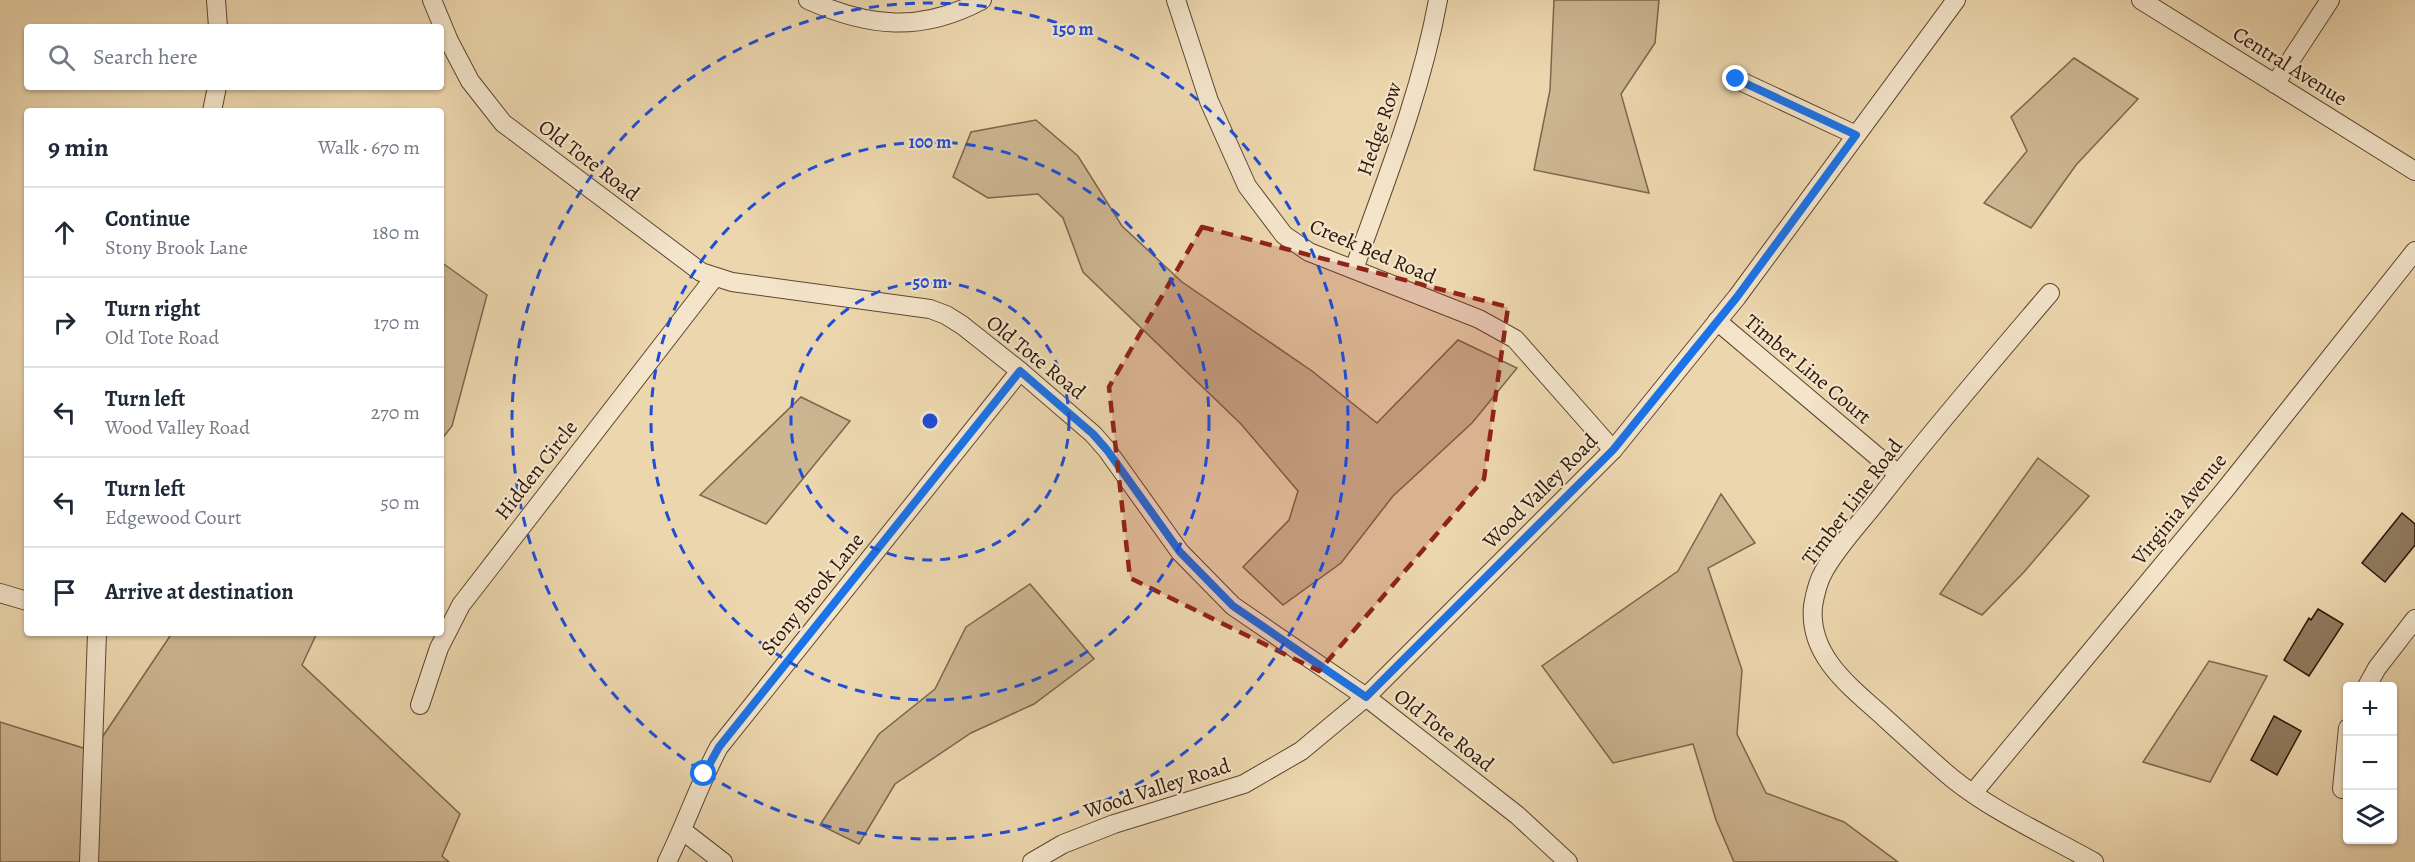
<!DOCTYPE html>
<html lang="en">
<head>
<meta charset="utf-8">
<style>
	body { margin:0; font-family:Alegreya,serif; background:#f2f2f3; color:#1f2937 }
	.controls { position:absolute; right:18px; bottom:18px; display:grid; overflow:hidden; border-radius:6px; box-shadow:0 2px 4px #0004 }
	.controls button { width:54px; height:54px; display:grid; place-items:center; padding:0; border:0; border-bottom:2px solid #e0e1e3; background:#fff; color:#1f2937; font:30px sans-serif }
	.stop { position:absolute; width:18px; height:18px; margin:-14px; border:4px solid #1a73e8; border-radius:50%; background:#fff }
	.stop.end { background:#1a73e8; border-color:#fff; box-shadow:0 2px 6px #0008 }
	.list { margin:0; padding:0; list-style:none }
	h2 { display:flex; justify-content:space-between; align-items:center; height:78px; margin:0; padding:0 24px; font-size:26px }
	h2 small { font-size:20px; font-weight:400; color:#747a83 }
	.list li { display:grid; grid-template-columns:39px 1fr auto; gap:18px; align-items:center; box-sizing:border-box; height:90px; padding:0 24px; border-top:2px solid #e0e1e3 }
	.list b { display:block; font-size:22px; white-space:nowrap }
	.list p { margin:0; font-size:20px; white-space:nowrap; color:#747a83 }
	.list em { font-size:20px; font-style:normal; color:#747a83 }
	.icon { flex:none; width:33px; height:33px; fill:none; stroke:currentColor; stroke-width:2; stroke-linecap:round; stroke-linejoin:round }
	.map { position:relative; flex:none; width:2415px; height:862px; overflow:hidden }
	.search { position:absolute; background:#fff; box-shadow:0 2px 4px #0004; left:24px; top:24px; width:420px; height:66px; display:flex; align-items:center; gap:15px; box-sizing:border-box; padding:0 21px; border-radius:6px; color:#747a83; font-size:22px }
	.panel { position:absolute; background:#fff; box-shadow:0 2px 4px #0004; left:24px; top:108px; width:420px; height:528px; border-radius:6px }
	.map>svg:first-child { display:block }
</style>
</head>
<body>
<div class="map">
<svg width="2415" height="862" viewBox="0 0 2415 862">
	<rect width="100%" height="100%" fill="#ecd6ad"/>
	<filter id="stains"><feTurbulence type="fractalNoise" baseFrequency=".00333" numOctaves="4"/><feColorMatrix values="0 0 0 0 .2 0 0 0 0 .09 0 0 0 0 .02 0 0 0 .5 -.17"/></filter>
	<radialGradient id="worn" r=".72"><stop offset=".6" stop-color="#630" stop-opacity="0"/><stop offset="1" stop-color="#630" stop-opacity=".3"/></radialGradient>
	<g fill="#ccb591" stroke="#7c664c" stroke-width="1.5">
		<polygon points="1554,0 1659,0 1655,43 1621,94 1649,193 1534,170 1550,90"/>
		<polygon points="2074,58 2138,99 2076,165 2031,228 1984,203 2027,151 2011,117"/>
		<polygon points="1036,120 1078,156 1122,226 1182,282 1312,371 1377,423 1458,340 1517,368 1472,423 1393,496 1341,563 1283,605 1243,567 1289,520 1298,491 1241,424 1083,272 1063,218 1038,194 988,198 953,177 971,132"/>
		<polygon points="441,262 487,295 452,426 441,440"/>
		<polygon points="801,397 850,421 766,524 700,495"/>
		<polygon points="2038,458 2089,496 2024,572 1982,615 1940,594"/>
		<polygon points="1721,494 1755,543 1708,568 1742,670 1737,734 1766,793 1844,822 1898,862 1734,862 1716,820 1693,744 1613,763 1542,666 1678,571"/>
		<polygon points="1030,584 1094,659 1034,704 971,733 895,784 859,844 820,825 879,734 935,689 966,627"/>
		<polygon points="172,633 317,633 302,665 460,814 442,856 449,862 0,862 0,722 93,751"/>
		<polygon points="2209,661 2267,676 2210,782 2143,762"/>
	</g>
	<g fill="#907a5e" stroke="#2d1608" stroke-width="1.5">
		<polygon points="2402,513 2415,524 2415,545 2385,582 2362,563"/>
		<polygon points="2318,609 2343,624 2309,676 2284,660 2309,618 2311,620"/>
		<polygon points="2274,716 2301,731 2277,775 2251,760"/>
	</g>
	<g fill="none" stroke-linecap="round" stroke-linejoin="round">
		<defs>
			<g id="minor">
				<polyline points="216,0 218,27"/>
				<polyline points="432,0 449,41 470,81 503,123 701,272 732,282 930,309 946,315 962,325 1020,371 1093,434 1107,450 1180,552 1233,606 1366,697 1517,815 1568,862"/>
				<path d="M 808,0 C 868,27 921,33 982,0"/>
				<polyline points="1176,0 1209,101 1247,186 1284,235 1309,252 1479,319 1515,339 1613,450"/>
				<polyline points="2141,0 2415,171"/>
				<polyline points="1736,79 1856,135"/>
				<polyline points="2275,84 2330,0"/>
				<polyline points="212,111 217,87"/>
				<path d="M 1354,269 C 1386,180 1421,93 1438,0"/>
				<path d="M 2050,293 C 1993,360 1936,426 1882,495 C 1863,520 1839,544 1824,571 C 1818,581 1815,594 1813,606 C 1808,657 1852,688 1886,719 C 1908,739 1930,760 1953,779 C 1994,812 2048,836 2094,862"/>
				<polyline points="1717,321 1898,474"/>
				<polyline points="0,593 27,601"/>
				<polyline points="2367,686 2377,668 2415,619"/>
				<polyline points="420,705 439,648 461,605 714,278"/>
				<polyline points="2342,789 2348,728"/>
				<polyline points="1973,793 2224,491 2415,251"/>
				<polyline points="683,831 723,862"/>
				<polyline points="89,862 97,633"/>
				<path d="M 667,862 C 686,824 699,784 719,747 L 1020,371"/>
				<polyline points="1032,862 1063,844 1114,824 1244,784 1301,751 1366,697 1613,450 1737,297 1956,0"/>
			</g>
		</defs>
		<use href="#minor" stroke="#5d4631" stroke-width="20"/>
		<use href="#minor" stroke="#f3e4ca" stroke-width="18"/>
	</g>
	<g fill="none" stroke-linecap="round" stroke-linejoin="round">
		<polyline stroke="#1a73e8" stroke-width="8" points="704,774 719,747 1020,371 1093,434 1107,450 1180,552 1233,606 1366,697 1613,450 1737,297 1856,135 1736,79"/>
	</g>
	<path fill="#8f2418" fill-opacity="0.2" stroke="#8f2418" stroke-width="4.5" stroke-dasharray="12 8" stroke-linejoin="round" d="M 1202,227 L 1508,307 L 1484,479 L 1319,671 L 1130,578 L 1109,387 Z"/>
	<g fill="none" stroke="#1d4ed8" stroke-width="3" stroke-dasharray="10 8">
		<circle cx="930" cy="421" r="139"/>
		<circle cx="930" cy="421" r="279"/>
		<circle cx="930" cy="421" r="418"/>
	</g>
	<g text-anchor="middle" dominant-baseline="central" stroke-width="4.5" stroke-linejoin="round" paint-order="stroke">
		<g font-size="21" fill="#2d1608" stroke="#f3e4ca">
			<text transform="translate(2290 66) rotate(32)">Central Avenue</text>
			<text transform="translate(1379 129) rotate(-71)">Hedge Row</text>
			<text transform="translate(589 160) rotate(37)">Old Tote Road</text>
			<text transform="translate(1373 251) rotate(23)">Creek Bed Road</text>
			<text transform="translate(1036 357) rotate(39)">Old Tote Road</text>
			<text transform="translate(1808 369) rotate(40)">Timber Line Court</text>
			<text transform="translate(536 470) rotate(-52)">Hidden Circle</text>
			<text transform="translate(1540 491) rotate(-45)">Wood Valley Road</text>
			<text transform="translate(1852 502) rotate(-53)">Timber Line Road</text>
			<text transform="translate(2179 509) rotate(-51)">Virginia Avenue</text>
			<text transform="translate(812 594) rotate(-51)">Stony Brook Lane</text>
			<text transform="translate(1444 730) rotate(38)">Old Tote Road</text>
			<text transform="translate(1157 788) rotate(-18)">Wood Valley Road</text>
		</g>
	</g>
	<circle cx="930" cy="421" r="9" fill="#1d4ed8" stroke="#f3e4ca" stroke-width="3"/>
	<g font-size="18" text-anchor="middle" font-weight="bold" fill="#1d4ed8" stroke="#f3e4ca" stroke-width="4.5" stroke-linejoin="round" paint-order="stroke">
		<text x="1073" y="35">150 m</text>
		<text x="930" y="148">100 m</text>
		<text x="930" y="288">50 m</text>
	</g>
	<rect width="100%" height="100%" filter="url(#stains)"/>
	<rect width="100%" height="100%" fill="url(#worn)"/>
</svg>
<div class="controls">
<button>+</button>
<button>−</button>
<button><svg class="icon" aria-label="layers" viewBox="0 0 24 24"><path d="M12 4l9 5-9 5-9-5zM3 14l9 5 9-5"/></svg></button>
</div>
<div class="stop" style="left:704px;top:774px"></div>
<div class="stop end" style="left:1736px;top:79px"></div>
<div class="search"><svg class="icon" aria-label="search" viewBox="0 0 24 24"><circle cx="10" cy="10" r="6"/><path d="M15 15l6 6"/></svg>Search here</div>
<section class="panel">
<h2>9 min<small>Walk · 670 m</small></h2>
<ul class="list">
<li><svg class="icon" aria-label="ahead" viewBox="0 0 24 24"><path d="M12 20V5M6 11l6-6 6 6"/></svg><div><b>Continue</b><p>Stony Brook Lane</p></div><em>180 m</em></li>
<li><svg class="icon" aria-label="right" viewBox="0 0 24 24"><path d="M7 20v-9h11M14 6l5 5-5 5"/></svg><div><b>Turn right</b><p>Old Tote Road</p></div><em>170 m</em></li>
<li><svg class="icon" aria-label="left" viewBox="0 0 24 24"><path d="M17 20v-9H6M10 6l-5 5 5 5"/></svg><div><b>Turn left</b><p>Wood Valley Road</p></div><em>270 m</em></li>
<li><svg class="icon" aria-label="left" viewBox="0 0 24 24"><path d="M17 20v-9H6M10 6l-5 5 5 5"/></svg><div><b>Turn left</b><p>Edgewood Court</p></div><em>50 m</em></li>
<li><svg class="icon" aria-label="arrive" viewBox="0 0 24 24"><path d="M6 21V4h12l-3 4 3 4H6"/></svg><div><b>Arrive at destination</b></div></li>
</ul>
</section>
</div>
</body>
</html>
